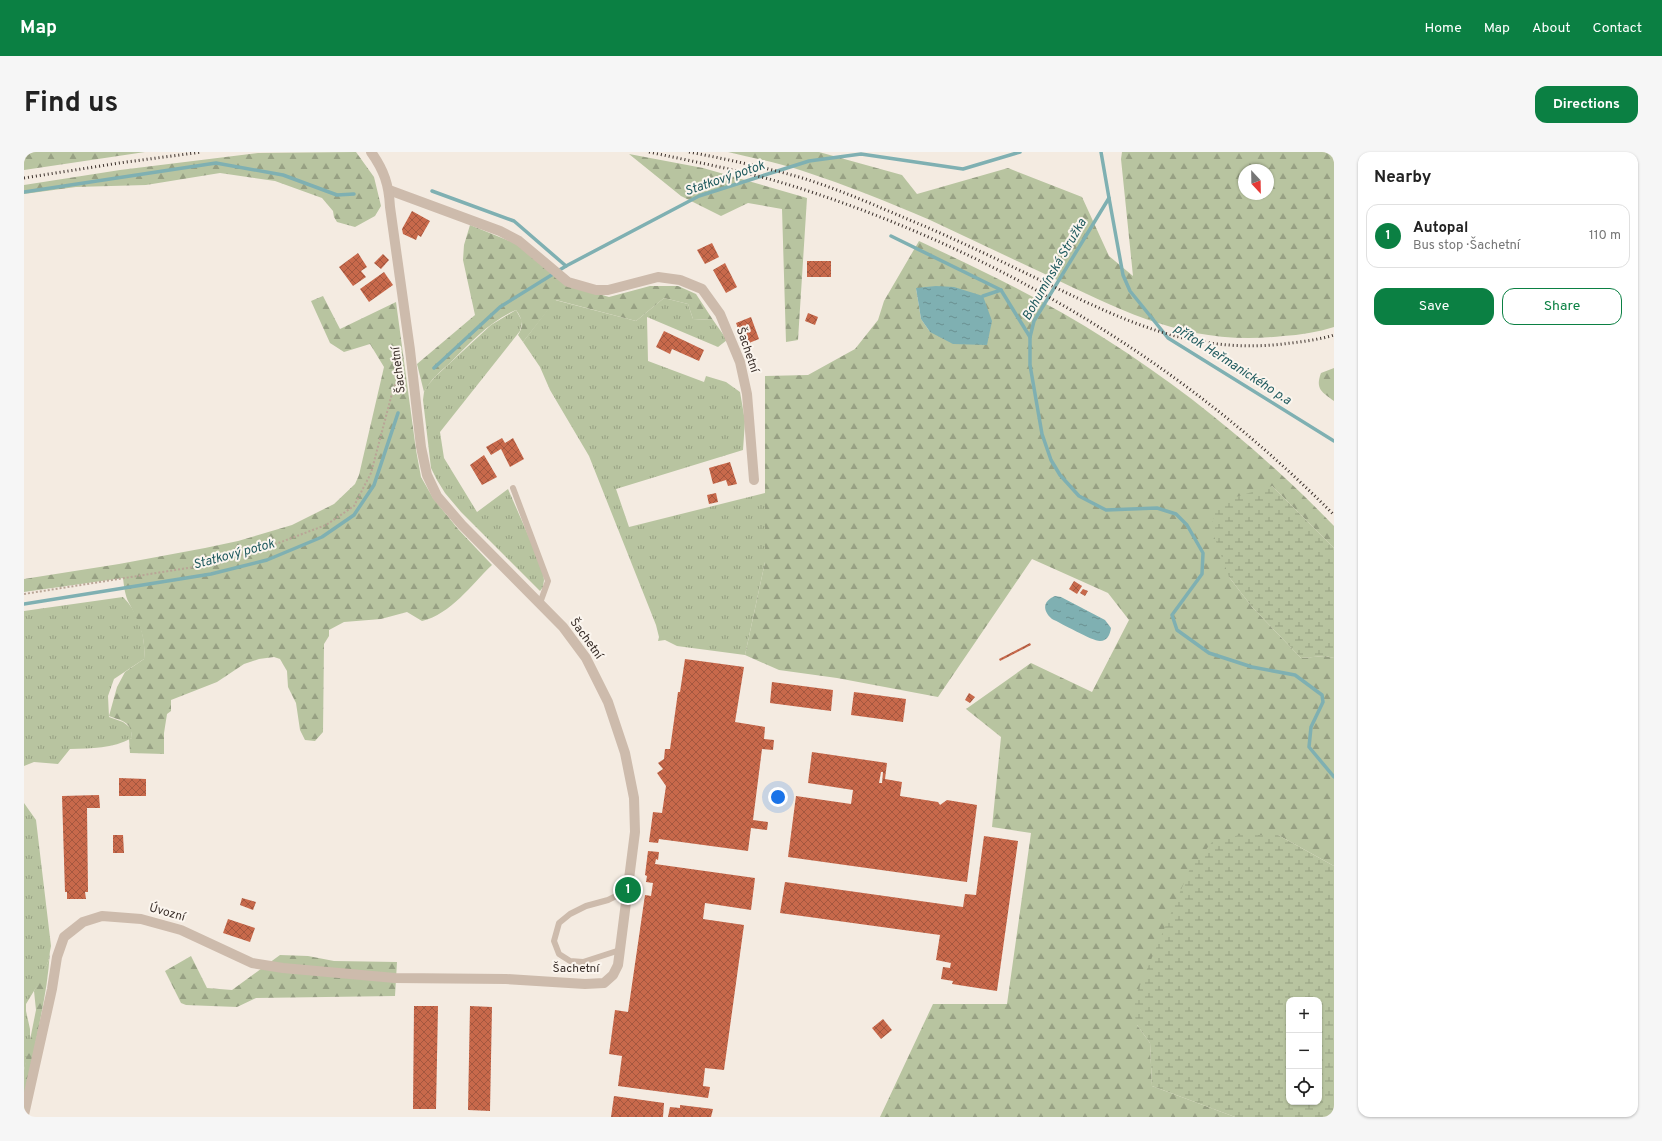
<!DOCTYPE html>
<html lang="en">
<head>
<meta charset="utf-8">
<style>
	body { margin:0; font-family:Overpass,sans-serif; background:#f6f6f6; color:#222 }
	.controls { position:absolute; right:12px; bottom:12px; display:grid; overflow:hidden; border-radius:8px; box-shadow:0 1px 3px #0004 }
	.controls button { width:36px; height:36px; display:grid; place-items:center; padding:0; border:0; border-bottom:1px solid #e0e0e0; background:#fff; color:#222; font:20px sans-serif }
	.compass { position:absolute; left:1214px; top:12px; width:36px; height:36px; border-radius:50%; background:#fff; box-shadow:0 1px 3px #0004; rotate:158deg }
	.you { position:absolute; left:754px; top:645px; width:14px; height:14px; margin:-10px; border:3px solid #fff; border-radius:50%; background:#1a73e8; box-shadow:0 0 0 6px #1a73e833 }
	.badge { display:grid; place-items:center; width:26px; height:26px; border-radius:50%; background:#0b8043; color:#fff; font-size:13px; font-weight:700 }
	.pin { position:absolute; translate:-50% -50%; border:2px solid #fff; box-shadow:0 1px 4px #0006 }
	.list { margin:0; padding:0; list-style:none }
	h2 { display:flex; justify-content:space-between; align-items:center; height:52px; margin:0; padding:0 16px; font-size:17px }
	h2 small { font-size:13px; font-weight:400; color:#767676 }
	.list li { display:grid; grid-template-columns:26px 1fr auto; gap:12px; align-items:center; box-sizing:border-box; height:64px; margin:0 8px 8px; padding:0 8px; border:1px solid #e0e0e0; border-radius:12px }
	.list b { display:block; font-size:15px; white-space:nowrap }
	.list p { margin:0; font-size:13px; white-space:nowrap; color:#767676 }
	.list em { font-size:13px; font-style:normal; color:#767676 }
	.actions { display:flex; gap:8px; padding:12px 16px }
	.actions a { flex:1; padding:9px 0; border:1px solid #0b8043; border-radius:12px; text-align:center; font-size:14px; color:#0b8043 }
	.actions .main { background:#0b8043; color:#fff }
	.icon { flex:none; width:22px; height:22px; fill:none; stroke:currentColor; stroke-width:2; stroke-linecap:round; stroke-linejoin:round }
	.map { position:relative; flex:none; width:1310px; height:965px; overflow:hidden; border-radius:12px }
	header { display:flex; align-items:center; gap:24px; box-sizing:border-box; height:56px; padding:0 20px; background:#0b8043; color:#fff }
	header strong { font-size:19px }
	nav { display:flex; gap:22px; margin-inline-start:auto; font-size:14px }
	.intro { display:flex; align-items:center; justify-content:space-between; box-sizing:border-box; height:96px; padding:0 24px }
	h1 { margin:0; font-size:28px }
	.button { padding:10px 18px; border-radius:12px; background:#0b8043; color:#fff; font-size:14px; font-weight:700 }
	main { display:flex; gap:24px; padding:0 24px }
	aside { flex:1; background:#fff; border-radius:12px; box-shadow:0 1px 3px #0004 }
	.map>svg:first-child { display:block }
</style>
</head>
<body>
<header>
<strong>Map</strong>
<nav><a>Home</a><a>Map</a><a>About</a><a>Contact</a></nav>
</header>
<div class="intro"><h1>Find us</h1><a class="button">Directions</a></div>
<main>
<div class="map">
<svg width="1310" height="965" viewBox="0 0 1310 965">
	<defs>
		<pattern id="grass-tufts" width="24" height="20" patternUnits="userSpaceOnUse"><rect width="24" height="20" fill="#b8c4a0"/><path d="M3 7l-1-3M5 7V3M7 7l1-3M15 17l-1-3M17 17v-4M19 17l1-3" fill="none" stroke="#97a083"/></pattern>
		<pattern id="forest-firs" width="22" height="20" patternUnits="userSpaceOnUse"><rect width="22" height="20" fill="#b8c4a0"/><path d="M5 1l3.5 6h-7zM16 11l3.5 6h-7z" fill="#97a083"/></pattern>
		<pattern id="wetland-marsh" width="20" height="14" patternUnits="userSpaceOnUse"><rect width="20" height="14" fill="#b8c4a0"/><path d="M1 5h8M5 5V1M11 12h8M15 12V8" fill="none" stroke="#97a083"/></pattern>
		<pattern id="water-ripples" width="26" height="14" patternUnits="userSpaceOnUse"><rect width="26" height="14" fill="#7fb0b2"/><path d="M2 4q2-2 4 0t4 0M15 11q2-2 4 0t4 0" fill="none" stroke="#699091"/></pattern>
		<pattern id="building-cross-hatch" width="8" height="8" patternUnits="userSpaceOnUse"><rect width="8" height="8" fill="#c8694b"/><path d="M0 0l8 8M0 8l8-8" fill="none" stroke="#a4573f"/></pattern>
	</defs>
	<rect width="100%" height="100%" fill="#f4ebe1"/>
	<g fill="url(#grass-tufts)">
		<polygon points="640,146 664,152 669,167 689,168 703,188 694,195 623,165 624,209 680,230 682,224 702,230 716,240 721,269 719,298 592,337 605,375 741,341 741,410 721,503 653,494 641,488 634,489 635,485 632,473 565,304 526,238 516,215 499,190 531,148 612,169"/>
		<polygon points="492,158 498,169 496,179 416,280 420,306 453,360 484,337 508,392 519,420 520,428 519,435 516,439 437,360 421,341 413,328 407,316 399,248 400,240 403,234 412,224 467,173"/>
		<path d="M 99,445 C 115,461 122,485 120,507 L 90,527 L 84,544 L 85,565 L 99,570 L 107,576 L 108,586 C 88,597 68,596 46,597 L 34,612 L 10,610 L 0,614 L 0,459 Z"/>
		<polygon points="0,651 12,668 27,794 24,810 16,829 2,852 2,859 6,877 6,895 0,918"/>
	</g>
	<g fill="url(#forest-firs)" fill-rule="evenodd">
		<polygon points="0,0 121,0 0,18"/>
		<polygon points="332,0 350,25 357,54 351,64 331,75 313,70 310,65 309,59 298,46 251,29 196,21 122,33 52,35 0,42 0,33 96,18 234,1"/>
		<path d="M 704,0 L 795,0 L 878,23 L 893,42 L 984,16 L 1058,45 L 1085,104 L 1109,124 L 1097,7 L 1098,0 L 1310,0 L 1310,175 C 1294,180 1276,183 1259,184 C 1168,195 1102,161 1023,123 C 984,105 945,86 906,68 C 864,50 822,33 779,19 C 755,11 729,6 704,0 ZM 1220,18 L 1244,18 L 1244,42 L 1220,42 Z"/>
		<polygon points="605,2 679,16 783,46 774,188 762,190 758,57 724,51 697,64 657,44"/>
		<path d="M 446,73 L 493,92 L 542,132 L 585,145 L 626,134 L 654,134 L 672,142 L 689,168 L 669,167 L 664,152 L 640,146 L 612,169 L 532,148 L 499,190 L 494,183 C 500,174 498,166 492,158 C 466,169 446,191 427,210 C 417,219 406,228 400,240 L 393,212 L 451,163 L 439,108 L 440,93 Z"/>
		<path d="M 895,89 C 959,119 1023,149 1083,188 C 1165,240 1242,304 1310,374 L 1310,396 L 1248,334 L 1205,425 L 1228,455 L 1277,506 L 1301,504 L 1310,506 L 1310,714 L 1254,683 L 1113,873 L 1126,891 L 1128,934 L 1211,965 L 856,965 L 909,852 L 983,852 L 1007,681 L 968,675 L 977,585 L 942,557 L 1007,511 L 1068,540 L 1105,468 L 1084,441 L 1008,407 L 914,545 L 813,526 L 755,518 L 721,503 L 741,410 L 741,224 L 784,223 L 831,197 L 854,168 L 860,149 ZM 892,136 L 906,180 L 897,167 Z"/>
		<path d="M 299,144 L 316,177 L 372,150 L 392,298 L 397,325 L 409,346 L 434,377 L 468,413 C 447,433 427,462 398,469 L 383,460 L 357,467 L 320,470 L 305,478 L 305,484 L 300,492 L 299,580 L 291,589 L 281,588 L 276,578 L 272,551 L 264,535 L 263,519 L 256,507 L 250,505 L 235,507 L 220,512 L 193,530 L 147,548 L 147,559 L 143,562 L 140,581 L 140,602 L 106,601 L 105,587 L 108,586 C 107,569 100,570 85,564 L 93,535 L 101,520 L 120,507 C 122,485 115,470 105,451 C 101,444 100,434 99,426 L 0,440 L 0,427 L 95,412 L 181,396 L 214,389 L 268,373 L 310,352 L 331,332 L 335,323 L 360,215 L 346,192 L 320,200 L 306,191 L 287,149 Z"/>
		<path d="M 1310,216 L 1310,249 C 1298,240 1291,237 1297,221 Z"/>
		<path d="M 26,799 C 23,855 4,909 0,965 L 0,918 L 12,858 L 10,839 L 24,810 Z"/>
		<polygon points="256,803 284,804 310,809 373,810 371,844 232,846 213,855 162,853 157,851 141,819 167,804 183,836 208,838"/>
	</g>
	<g fill="url(#wetland-marsh)" fill-rule="evenodd">
		<polygon points="1248,334 1310,396 1310,506 1301,504 1277,506 1228,455 1205,425 1187,376 1191,361 1205,347"/>
		<path d="M 1215,683 L 1254,683 L 1310,714 L 1310,965 L 1211,965 L 1128,934 L 1126,891 L 1113,873 L 1108,852 L 1165,719 L 1188,690 ZM 1265,848 L 1295,848 L 1295,950 L 1265,950 Z"/>
	</g>
	<g fill="url(#water-ripples)">
		<polygon points="912,134 930,135 959,144 968,169 963,193 929,192 906,180 897,167 892,136"/>
		<path d="M 1031,444 L 1037,445 L 1081,468 L 1087,476 C 1086,483 1083,489 1076,489 C 1068,489 1037,471 1028,467 C 1018,458 1019,449 1031,444 Z"/>
	</g>
	<g fill="none" stroke-linecap="round" stroke-linejoin="round">
		<g stroke="#7fb0b2" stroke-width="3.5">
			<polyline points="1077,0 1085,46 1010,169 1006,185 1006,213 1018,282 1027,308 1036,323 1055,344 1082,358 1133,356 1152,362 1163,373 1179,401 1178,422 1148,463 1153,478 1185,501 1228,515 1271,523 1298,543 1299,550 1287,575 1285,595 1310,625"/>
			<polyline points="408,39 490,69 542,114"/>
			<polyline points="0,40 192,11 259,23 313,43 330,42"/>
			<polyline points="1085,46 1099,123 1106,139 1144,186 1310,289"/>
			<polyline points="867,84 977,138 1006,185"/>
			<polyline points="959,144 977,138"/>
			<polyline points="410,216 476,155 542,114 675,44 785,9 837,2 939,17 996,0"/>
			<polyline points="0,452 187,422 243,408 298,385 330,363 350,333 374,261"/>
		</g>
	</g>
	<g fill="url(#building-cross-hatch)" fill-rule="evenodd">
		<polygon points="388,59 406,69 398,83 397,85 394,83 392,88 379,82 378,77"/>
		<polygon points="688,91 695,105 681,112 673,98"/>
		<polygon points="334,101 343,115 337,119 342,125 329,134 315,115"/>
		<polygon points="359,102 365,108 357,117 350,111"/>
		<rect x="783" y="109" width="24" height="16"/>
		<polygon points="701,111 713,135 702,141 689,118"/>
		<polygon points="360,120 369,133 345,150 336,137"/>
		<polygon points="784,161 794,165 791,173 781,169"/>
		<polygon points="727,165 735,187 720,193 712,171"/>
		<polygon points="640,179 680,198 675,209 648,197 646,202 632,195"/>
		<polygon points="478,286 481,291 489,286 500,307 486,315 477,297 467,303 462,295"/>
		<polygon points="460,303 473,325 458,333 446,313"/>
		<polygon points="706,310 713,332 704,334 702,328 689,332 685,316"/>
		<polygon points="692,341 694,350 685,352 683,343"/>
		<polygon points="1050,429 1058,434 1053,442 1045,437"/>
		<polygon points="1059,437 1064,439 1061,444 1056,441"/>
		<polygon points="1006,491 1007,493 976,509 975,507"/>
		<polygon points="661,507 720,515 711,570 741,575 740,587 750,588 749,598 738,597 729,668 744,670 743,678 727,676 724,699 635,687 634,691 625,690 629,660 638,661 642,634 633,621 639,617 634,611 640,607 641,597 646,597 654,540 656,540"/>
		<polygon points="748,530 809,538 807,559 746,551"/>
		<polygon points="830,540 882,547 879,570 827,563"/>
		<polygon points="945,541 951,545 946,551 941,548"/>
		<path d="M 788,600 L 863,611 L 861,627 L 878,630 L 876,644 L 914,650 L 916,653 L 923,648 L 953,653 L 943,730 L 764,705 L 772,644 L 827,652 L 829,638 L 784,631 ZM 857,620 L 859,620 L 858,631 L 855,631 Z"/>
		<polygon points="95,626 122,627 122,644 95,644"/>
		<polygon points="75,643 76,656 63,656 64,740 61,740 62,747 43,747 43,740 41,740 38,644"/>
		<polygon points="89,683 99,683 100,701 89,701"/>
		<polygon points="960,684 994,689 973,839 928,832 929,829 917,827 919,815 926,816 927,811 912,808 916,783 756,761 761,730 939,755 941,742 952,743"/>
		<polygon points="624,699 635,700 634,708 632,707 631,712 731,726 727,758 681,751 679,767 720,773 700,918 681,916 679,934 686,935 684,946 594,934 598,904 585,902 591,858 604,860 621,743 627,744 629,731 622,730 623,724 621,723"/>
		<polygon points="218,746 232,750 229,758 216,753"/>
		<polygon points="204,767 231,776 226,790 199,781"/>
		<polygon points="390,854 414,854 412,957 389,957"/>
		<polygon points="446,854 468,855 466,959 444,958"/>
		<polygon points="859,867 868,878 857,887 848,876"/>
		<polygon points="590,944 640,951 639,965 587,965"/>
		<polygon points="656,953 689,957 687,965 644,965 646,955 656,956"/>
	</g>
	<g fill="none" stroke-linecap="round" stroke-linejoin="round">
		<polyline stroke="#b9a596" stroke-width="2" stroke-dasharray="2 2" stroke-linecap="butt" points="0,442 170,415 236,398 302,373 330,354 347,321 370,234 379,226"/>
		<g stroke="#cdbbac" stroke-width="6">
			<polyline points="489,336 524,429 516,451"/>
			<polyline points="596,798 559,810 546,809 535,802 530,789 535,771 546,762 562,754 584,748 604,738"/>
		</g>
		<g stroke="#cdbbac" stroke-width="10">
			<polyline points="365,38 476,79 495,89 544,130 572,138 584,138 634,125 656,128 678,137 696,162 716,210 723,242 730,328"/>
			<path d="M 0,963 L 28,837 L 33,805 L 40,785 L 59,770 L 78,764 L 117,767 L 157,778 L 228,811 L 259,816 L 371,826 L 482,827 L 561,832 L 580,831 L 589,823 L 594,813 L 611,680 L 610,646 L 601,601 L 584,550 L 562,506 L 539,475 L 438,373 L 413,344 L 403,323 L 397,295 L 386,198 L 366,55 C 365,33 360,18 347,0"/>
		</g>
		<g stroke="#3b302b" stroke-width="3" stroke-dasharray="1 3" stroke-linecap="butt">
			<path d="M 625,0 C 676,11 726,20 775,36 C 977,101 1161,212 1310,363"/>
			<path d="M 665,0 C 702,7 739,15 775,25 C 818,38 859,57 900,74 C 942,92 983,112 1024,132 C 1103,170 1169,202 1259,192 C 1276,190 1294,188 1310,183"/>
			<polyline points="0,26 95,11 178,0"/>
		</g>
	</g>
	<g text-anchor="middle" dominant-baseline="central" stroke-width="4" stroke-linejoin="round" paint-order="stroke">
		<g font-size="12" fill="#3b302b" stroke="#fbf5ee">
			<text transform="translate(723 198) rotate(71)">Šachetní</text>
			<text transform="translate(375 218) rotate(-97)">Šachetní</text>
			<text transform="translate(562 487) rotate(54)">Šachetní</text>
			<text transform="translate(143 761) rotate(16)">Úvozní</text>
			<text x="552" y="817">Šachetní</text>
		</g>
		<g font-size="13" font-style="italic" fill="#1f5a5e" stroke="#fbf5ee">
			<text transform="translate(701 27) rotate(-19)">Statkový potok</text>
			<text transform="translate(1031 118) rotate(-60)">Bohumínská Stružka</text>
			<text transform="translate(1208 213) rotate(33)">přítok Heřmanického p.a</text>
			<text transform="translate(210 403) rotate(-15)">Statkový potok</text>
		</g>
	</g>
</svg>
<div class="controls">
<button>+</button>
<button>−</button>
<button><svg class="icon" aria-label="locate" viewBox="0 0 24 24"><circle cx="12" cy="12" r="6"/><path d="M12 2v4M12 18v4M2 12h4M18 12h4"/></svg></button>
</div>
<svg class="compass" viewBox="-18 -18 36 36"><path d="M0-13l5 13h-10z" fill="#e53935"/><path d="M0 13l5-13h-10z" fill="#767676"/></svg>
<div class="you"></div>
<div class="pin badge" style="left:604px;top:738px">1</div>
</div>
<aside>
<h2>Nearby<small></small></h2>
<ul class="list">
<li><span class="badge">1</span><div><b>Autopal</b><p>Bus stop · Šachetní</p></div><em>110 m</em></li>
</ul>
<div class="actions"><a class="main">Save</a><a>Share</a></div>
</aside>
</main>
</body>
</html>
